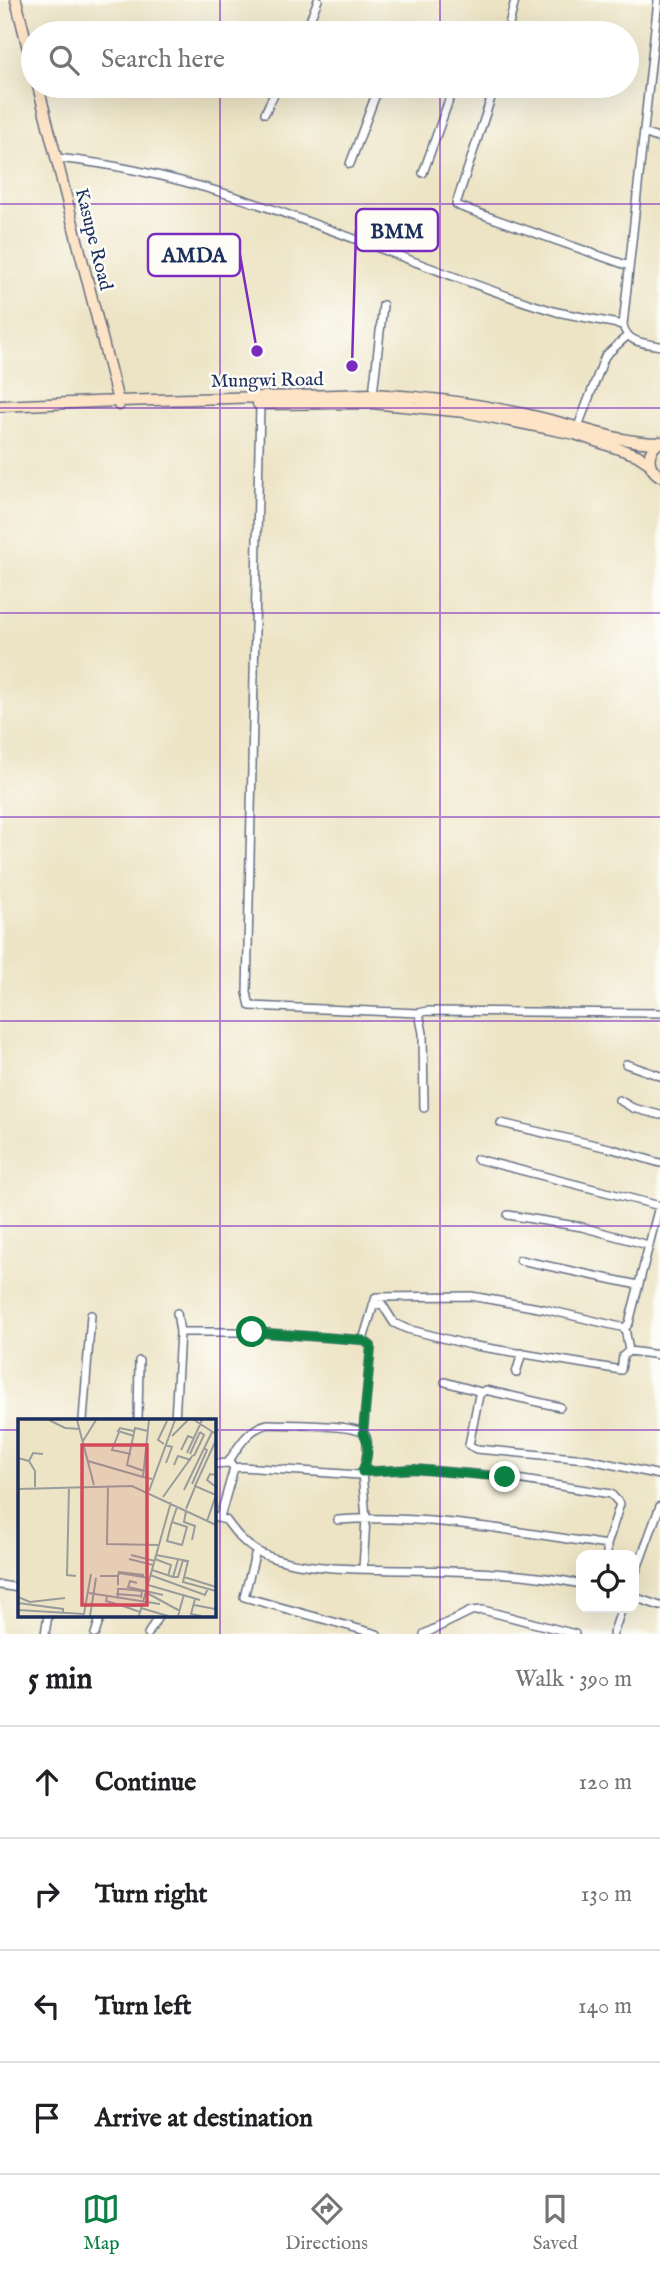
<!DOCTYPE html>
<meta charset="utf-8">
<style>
body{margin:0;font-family:"IM FELL English",serif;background:#f2f2f2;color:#202124}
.controls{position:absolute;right:21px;bottom:21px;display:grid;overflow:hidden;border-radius:14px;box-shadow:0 7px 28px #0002}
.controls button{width:63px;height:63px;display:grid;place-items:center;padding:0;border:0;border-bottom:2px solid #e0e0e0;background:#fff;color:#202124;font:35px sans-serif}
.stop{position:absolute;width:21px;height:21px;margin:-16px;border:5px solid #0b8043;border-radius:50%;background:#fff}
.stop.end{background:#0b8043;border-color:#fff;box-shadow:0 2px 7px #0008}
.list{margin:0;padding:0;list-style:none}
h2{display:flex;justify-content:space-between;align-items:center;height:91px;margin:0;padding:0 28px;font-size:30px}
h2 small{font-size:23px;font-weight:400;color:#757577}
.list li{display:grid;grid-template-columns:46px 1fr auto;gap:21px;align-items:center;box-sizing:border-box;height:112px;padding:0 28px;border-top:2px solid #e0e0e0}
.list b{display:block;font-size:26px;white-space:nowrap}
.list em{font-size:23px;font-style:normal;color:#757577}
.icon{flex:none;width:38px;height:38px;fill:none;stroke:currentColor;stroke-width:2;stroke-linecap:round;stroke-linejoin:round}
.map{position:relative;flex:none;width:660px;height:1634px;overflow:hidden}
.search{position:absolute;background:#fff;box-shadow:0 7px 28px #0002;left:21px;right:21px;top:21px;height:77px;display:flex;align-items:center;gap:18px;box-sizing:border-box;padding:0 24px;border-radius:38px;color:#757577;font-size:26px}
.sheet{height:539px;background:#fff}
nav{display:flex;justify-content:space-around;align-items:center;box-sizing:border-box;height:98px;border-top:2px solid #e0e0e0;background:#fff;font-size:19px;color:#757577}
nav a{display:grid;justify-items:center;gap:4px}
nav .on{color:#0b8043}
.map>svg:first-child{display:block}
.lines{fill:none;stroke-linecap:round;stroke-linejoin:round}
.street-casing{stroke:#646e82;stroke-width:10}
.secondary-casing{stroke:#646e82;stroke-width:13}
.street{stroke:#fff;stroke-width:7}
.secondary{stroke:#fee4c6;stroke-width:10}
.route{stroke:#0b8043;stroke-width:9}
.grid{fill:none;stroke:#7b2cbf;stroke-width:2;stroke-opacity:0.55}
.labels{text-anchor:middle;stroke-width:5;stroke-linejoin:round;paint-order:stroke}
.street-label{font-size:19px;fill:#1b2f5e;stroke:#fdfcf7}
.inset-road{fill:none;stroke:#999c9c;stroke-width:2}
.view{fill:#d1495b;fill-opacity:0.15;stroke:#d1495b;stroke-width:3.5}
.inset-edge{fill:none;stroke:#1b2f5e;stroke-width:3.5}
.leader{fill:none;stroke:#7b2cbf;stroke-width:2.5}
.callout-dot{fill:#7b2cbf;stroke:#fdfcf7;stroke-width:2.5}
.callout{fill:#fdfcf7;stroke:#7b2cbf;stroke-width:2.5}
.callout-label{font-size:21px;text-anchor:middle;font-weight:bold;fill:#1b2f5e}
</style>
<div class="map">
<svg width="660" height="1634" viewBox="0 0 660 1634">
<rect width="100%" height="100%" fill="#fdfcf7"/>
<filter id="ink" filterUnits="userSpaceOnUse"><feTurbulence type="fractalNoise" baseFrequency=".0143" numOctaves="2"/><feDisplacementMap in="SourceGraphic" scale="14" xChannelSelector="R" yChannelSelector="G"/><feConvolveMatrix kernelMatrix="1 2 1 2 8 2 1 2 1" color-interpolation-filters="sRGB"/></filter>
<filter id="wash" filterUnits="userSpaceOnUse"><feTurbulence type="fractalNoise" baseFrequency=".00686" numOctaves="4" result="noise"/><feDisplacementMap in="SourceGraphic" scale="28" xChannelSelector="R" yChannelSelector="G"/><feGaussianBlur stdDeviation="1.57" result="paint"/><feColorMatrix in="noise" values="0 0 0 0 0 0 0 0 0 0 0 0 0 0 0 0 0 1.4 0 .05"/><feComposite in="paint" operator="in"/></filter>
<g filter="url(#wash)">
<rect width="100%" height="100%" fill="#ede4c5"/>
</g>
<g filter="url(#ink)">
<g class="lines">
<defs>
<path id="street" d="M658,0l-35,325c4,18 21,18 37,21
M305,33l13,-33
M507,33l8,-33
M461,86l34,2
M495,86l-39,118 5,3 168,59
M265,113l13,-27
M644,133l16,6
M56,158c166,16 318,94 475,146l26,8 66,13
M350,164l29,-78
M423,173l31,-87
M373,394l10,-89
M260,404l-13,589 3,13 169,7 8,-2 233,2
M577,429l28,-73 22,-20
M419,1013l4,20 1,75
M626,1064l34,12
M619,1100l14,8 27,7
M501,1123l112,26 47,14
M477,1159l183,47
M508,1215l74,12 66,18
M520,1260l118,25
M373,1305l9,-1 12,19 13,6 63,16 151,25 2,-14 6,-5 31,4
M180,1332h72l111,8 8,6 -8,87
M363,1340l13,-43 95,-1 73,13 81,19
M629,1351l-4,-23 4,-5 30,-117
M516,1373l6,-20
M445,1382l36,10
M560,1407l-75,-17 -6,5 -10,50 7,4 111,10 73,16
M83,1420l8,-105
M138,1420l1,-59
M175,1420l5,-88 -3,-19
M214,1464l15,-1
M214,1517l12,3c9,12 16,22 29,30 35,21 109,19 149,20 60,1 119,2 177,14
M220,1517l14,-49 -5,-7c10,-16 20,-33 39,-37 17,1 84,0 95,9 6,4 4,15 4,21 -1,8 -2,15 -8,21l-118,-8 -7,1
M338,1520c91,-6 180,12 269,25
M256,1551l-12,46 133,37
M363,1569l3,-51 -4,-46 51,-3 85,7 113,18 9,10 -13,41v10
M634,1577l26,-71
M0,1585l19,3
M634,1597l26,9
M45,1634l3,-19
M95,1634l6,-19
M148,1634l11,-19
M424,1634l47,-23 12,-1 92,24
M613,1634l9,-26"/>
<path id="secondary" d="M16,0l17,69
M38,86l81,319
M258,404l113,-1 94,9 110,22 62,21 12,8
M0,406l118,-5 255,-7c57,3 114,11 169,24 39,9 75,24 115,25
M660,442c-14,9 -14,25 0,34"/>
</defs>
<!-- street casing -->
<use href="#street" class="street-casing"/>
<!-- secondary casing -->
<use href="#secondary" class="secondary-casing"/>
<!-- street -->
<use href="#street" class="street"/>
<!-- secondary -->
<use href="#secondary" class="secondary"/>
</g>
</g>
<g class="lines" filter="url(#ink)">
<!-- route -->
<path class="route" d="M252,1332l111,8 8,6 -8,87c8,11 4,28 -1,39l51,-3 92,8"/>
</g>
<!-- grid -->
<path class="grid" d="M220,0v33M440,0v33M220,86v1548M440,86v1548M0,204h660M0,408h660M0,613h660M0,817h660M0,1021h660M0,1226h660M0,1430h19M214,1430h446"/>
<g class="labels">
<!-- street labels -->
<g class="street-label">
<text transform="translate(95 239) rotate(76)" y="7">Kasupe Road</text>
<text transform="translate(267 379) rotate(-1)" y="7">Mungwi Road</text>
</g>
</g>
<!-- overview -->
<g transform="translate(18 1419)">
<rect width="198" height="198" fill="#ede4c5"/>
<path class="inset-road" d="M31,1l16,8 15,1M59,1l17,65M131,1l-6,57 9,2M176,1l22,14M101,13l-7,18 19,4M116,17l-16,-5 2,-3 14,3M154,17l16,-16M65,22l13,-21M146,25l-6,-4 9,-19M147,26l7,2 -6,16M163,31l7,-14 5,2M169,34l15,-33M172,35l10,-22M176,37l10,-21 -4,-3M0,39l11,3 4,-8 10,1M11,42l6,10v16M70,42l55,16M156,46l4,-9 13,4M126,52l-17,-6 8,-37 13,3M198,56l-6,-1 -3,6 9,7M174,65l15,-34 -3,-2M90,67l-1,58 51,1M51,68l-2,88 9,1M0,70l114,-3 84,39M166,71l28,-58M131,72l26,-71M145,78l30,-42M168,90l9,-22M168,92l-2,11 11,4 -3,14M189,102l9,-26 -21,-9 21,-46M154,103l15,5 -5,18 -15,-4 4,-16 6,-18M113,136l24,6M138,136l32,6 -5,21 33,9M111,140l24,6M137,140l16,6 -3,11M134,151l21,7 5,-17M101,154l30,5M132,156l55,20 3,-7M82,157h18v9M100,157l1,-4 25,3M155,158h5l5,-17M166,158l32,10M119,164l-7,-2 -2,6 35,8M130,166l52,15M71,174l71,11M129,174l33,18M98,175l26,2M0,178l12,5 35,-4M89,178l-1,4 17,5M100,180v-10h5l19,2 -1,7M177,180l-4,15 10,2M0,184l45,6v4M176,186l21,4M123,189l27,8M0,191l66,4 7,-40M122,193l-17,-6h19M72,197l6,-38M121,197l32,-114M160,197l6,-22"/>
<path class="view" d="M64,26h65v160h-65z"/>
<rect width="198" height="198" class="inset-edge"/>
</g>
<!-- callouts -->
<path class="leader" d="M352 366L356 230M257 351L240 255"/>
<g class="callout-dot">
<circle cx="352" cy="366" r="7"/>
<circle cx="257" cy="351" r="7"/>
</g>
<g class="callout">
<rect x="356" y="209" width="82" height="42" rx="7"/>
<rect x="148" y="234" width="92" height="42" rx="7"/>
</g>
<g class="callout-label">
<text x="397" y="238">BMM</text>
<text x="194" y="262">AMDA</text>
</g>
</svg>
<div class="controls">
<button><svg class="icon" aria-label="locate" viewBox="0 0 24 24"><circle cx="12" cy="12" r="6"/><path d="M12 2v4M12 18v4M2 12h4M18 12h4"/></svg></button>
</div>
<div class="stop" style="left:252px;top:1332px"></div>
<div class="stop end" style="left:505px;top:1477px"></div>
<div class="search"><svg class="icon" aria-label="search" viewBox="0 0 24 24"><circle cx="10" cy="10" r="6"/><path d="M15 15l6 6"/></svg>Search here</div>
</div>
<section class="sheet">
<h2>5 min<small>Walk · 390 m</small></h2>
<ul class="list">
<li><svg class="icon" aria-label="ahead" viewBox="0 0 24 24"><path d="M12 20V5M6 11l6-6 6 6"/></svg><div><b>Continue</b></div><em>120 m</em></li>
<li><svg class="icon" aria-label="right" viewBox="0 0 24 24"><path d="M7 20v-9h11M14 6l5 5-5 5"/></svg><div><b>Turn right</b></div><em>130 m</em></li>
<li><svg class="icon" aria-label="left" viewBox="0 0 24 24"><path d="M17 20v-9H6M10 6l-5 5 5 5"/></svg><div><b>Turn left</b></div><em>140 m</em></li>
<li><svg class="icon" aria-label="arrive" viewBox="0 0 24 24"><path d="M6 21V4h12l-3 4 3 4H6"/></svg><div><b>Arrive at destination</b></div></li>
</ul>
</section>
<nav>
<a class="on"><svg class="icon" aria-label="map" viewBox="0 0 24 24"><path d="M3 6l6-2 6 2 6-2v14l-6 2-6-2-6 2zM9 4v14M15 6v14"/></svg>Map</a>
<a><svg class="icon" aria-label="directions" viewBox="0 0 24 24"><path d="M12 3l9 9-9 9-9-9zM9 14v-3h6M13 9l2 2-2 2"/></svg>Directions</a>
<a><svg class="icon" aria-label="saved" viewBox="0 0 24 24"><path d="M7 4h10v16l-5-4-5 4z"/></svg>Saved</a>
</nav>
